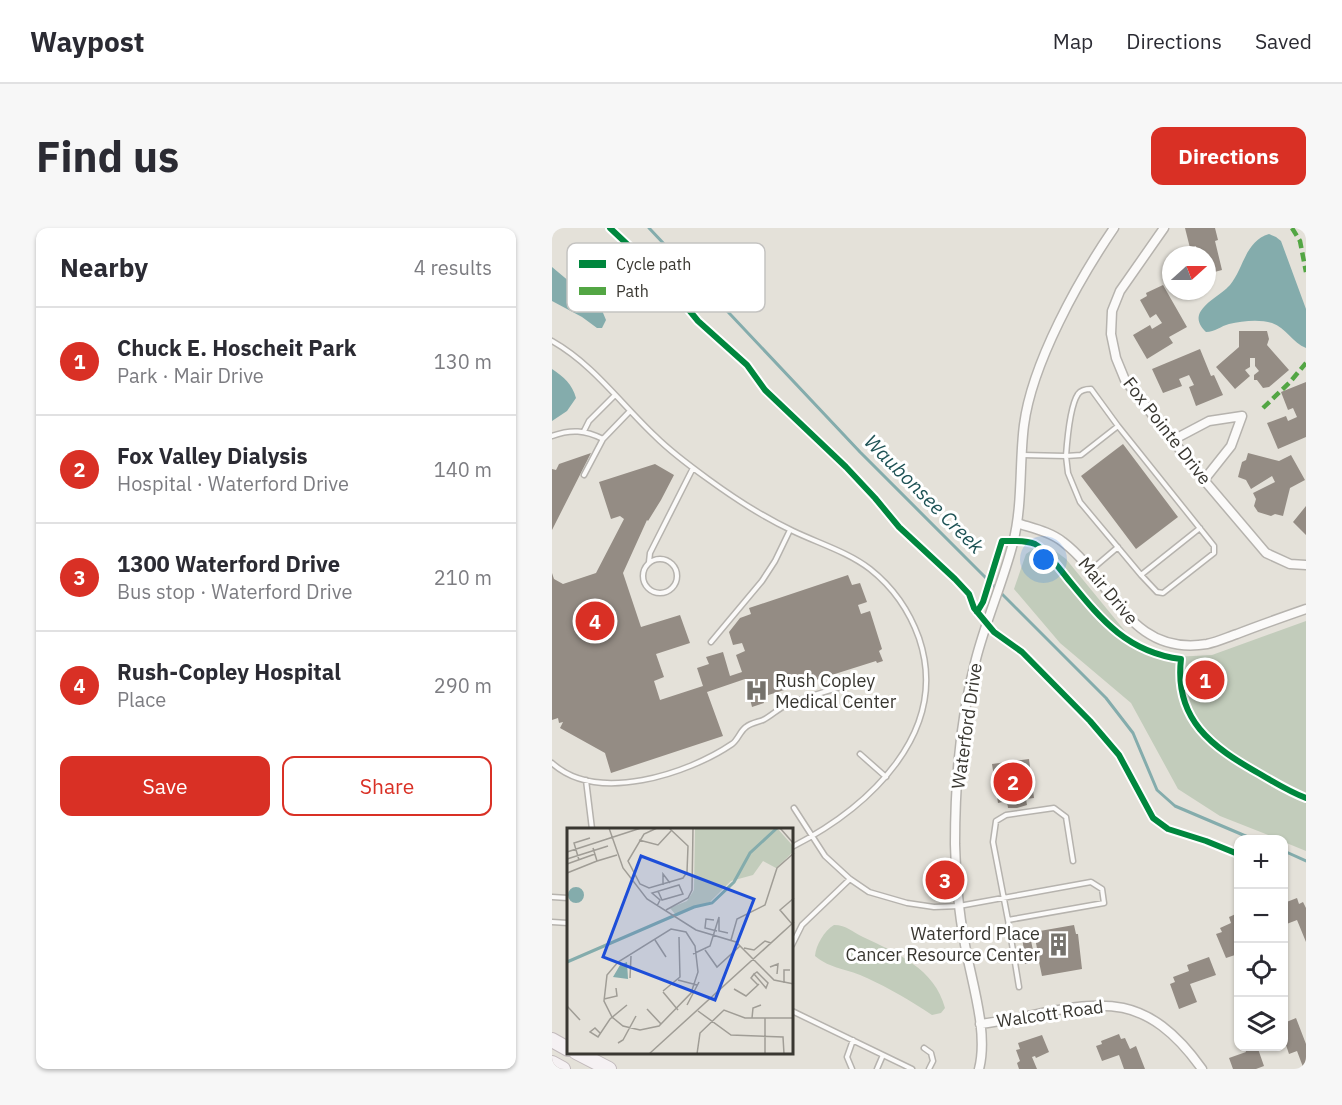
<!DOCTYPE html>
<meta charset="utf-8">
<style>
body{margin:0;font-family:"IBM Plex Sans",sans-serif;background:#f7f7f7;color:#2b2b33}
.controls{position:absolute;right:18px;bottom:18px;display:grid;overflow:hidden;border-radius:12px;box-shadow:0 2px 4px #0004}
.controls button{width:54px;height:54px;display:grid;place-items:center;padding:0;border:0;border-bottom:2px solid #e1e1e2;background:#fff;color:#2b2b33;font:30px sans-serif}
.compass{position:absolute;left:610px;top:18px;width:54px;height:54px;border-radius:50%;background:#fff;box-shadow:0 2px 4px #0004;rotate:69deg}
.you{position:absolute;left:492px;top:332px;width:21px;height:21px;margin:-15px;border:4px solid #fff;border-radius:50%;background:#1a73e8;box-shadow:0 0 0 9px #1a73e833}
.badge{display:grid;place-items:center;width:39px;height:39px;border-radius:50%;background:#d93025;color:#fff;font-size:20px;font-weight:700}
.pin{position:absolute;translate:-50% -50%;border:3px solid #fff;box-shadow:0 2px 6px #0006}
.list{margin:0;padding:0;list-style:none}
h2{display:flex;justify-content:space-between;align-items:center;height:78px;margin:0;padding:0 24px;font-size:26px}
h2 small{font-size:20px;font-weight:400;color:#7c7c81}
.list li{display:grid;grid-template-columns:39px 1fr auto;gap:18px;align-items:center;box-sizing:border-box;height:108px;padding:0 24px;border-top:2px solid #e1e1e2}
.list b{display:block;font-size:22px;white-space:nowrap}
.list p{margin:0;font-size:20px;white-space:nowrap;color:#7c7c81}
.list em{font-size:20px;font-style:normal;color:#7c7c81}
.actions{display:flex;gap:12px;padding:18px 24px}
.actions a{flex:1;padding:14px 0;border:2px solid #d93025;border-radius:12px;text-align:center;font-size:21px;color:#d93025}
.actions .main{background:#d93025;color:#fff}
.icon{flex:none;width:33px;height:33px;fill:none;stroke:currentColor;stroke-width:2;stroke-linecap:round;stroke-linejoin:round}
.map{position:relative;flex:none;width:754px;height:841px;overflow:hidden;border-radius:12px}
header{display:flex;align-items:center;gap:36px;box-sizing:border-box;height:84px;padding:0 30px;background:#fff;border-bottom:2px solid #e1e1e2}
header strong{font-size:28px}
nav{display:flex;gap:33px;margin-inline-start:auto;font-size:21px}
.intro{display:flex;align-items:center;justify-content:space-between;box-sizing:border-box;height:144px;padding:0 36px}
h1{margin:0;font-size:42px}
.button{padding:15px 27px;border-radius:12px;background:#d93025;color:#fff;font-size:21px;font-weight:700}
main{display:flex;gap:36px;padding:0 36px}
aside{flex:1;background:#fff;border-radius:12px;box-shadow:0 2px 4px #0004}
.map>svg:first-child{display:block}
.green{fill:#c2ccbb}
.water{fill:#84acac}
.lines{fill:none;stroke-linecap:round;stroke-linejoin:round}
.stream{stroke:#84acac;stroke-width:3}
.building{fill:#948c84}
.lane-casing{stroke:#b6b3ae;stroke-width:7}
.street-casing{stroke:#b6b3ae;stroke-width:11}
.primary-casing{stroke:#c2babc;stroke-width:16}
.lane{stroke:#fbfaf9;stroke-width:4}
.street{stroke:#fbfaf9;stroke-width:8}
.primary{stroke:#f5f1f3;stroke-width:14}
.quiet{stroke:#53a644;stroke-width:4.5;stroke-dasharray:9 4.5;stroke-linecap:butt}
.cycleway-casing{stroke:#fff;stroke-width:10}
.cycleway{stroke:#00873e;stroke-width:6}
.labels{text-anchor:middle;stroke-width:6;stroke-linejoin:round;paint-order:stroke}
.street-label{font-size:18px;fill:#393731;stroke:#fff}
.poi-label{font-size:18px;fill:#393731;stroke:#fff;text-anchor:start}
.water-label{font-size:20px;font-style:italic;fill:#1f5356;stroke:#fff}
.inset-river{fill:none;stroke:#84acac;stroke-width:3}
.inset-road{fill:none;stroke:#a09d96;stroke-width:1.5}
.view{fill:#1d4ed8;fill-opacity:0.15;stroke:#1d4ed8;stroke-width:3}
.inset-edge{fill:none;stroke:#393731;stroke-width:3}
.key{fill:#fff;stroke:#c4c3c1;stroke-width:1.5}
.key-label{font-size:16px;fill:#393731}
</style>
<header>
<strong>Waypost</strong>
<nav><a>Map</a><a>Directions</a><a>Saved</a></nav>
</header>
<div class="intro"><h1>Find us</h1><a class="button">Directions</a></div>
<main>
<aside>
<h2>Nearby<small>4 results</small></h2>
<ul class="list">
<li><span class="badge">1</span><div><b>Chuck E. Hoscheit Park</b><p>Park · Mair Drive</p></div><em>130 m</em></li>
<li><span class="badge">2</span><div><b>Fox Valley Dialysis</b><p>Hospital · Waterford Drive</p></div><em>140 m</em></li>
<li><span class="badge">3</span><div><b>1300 Waterford Drive</b><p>Bus stop · Waterford Drive</p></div><em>210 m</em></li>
<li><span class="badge">4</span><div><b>Rush-Copley Hospital</b><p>Place</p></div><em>290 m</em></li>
</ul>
<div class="actions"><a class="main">Save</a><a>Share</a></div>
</aside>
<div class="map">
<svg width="754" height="841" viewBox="0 0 754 841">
<rect width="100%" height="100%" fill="#e4e1d9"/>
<!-- green -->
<path class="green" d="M487,317l11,2 16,12 63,77 15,9 30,12 38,-2 94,-34v230l-22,-9v-2l-6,-1 -58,-23 -42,-27 -47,-86 -71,-60 -46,-54 12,-35z
M282,697c13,0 18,7 29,12 34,16 72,32 82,71l-4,5 -9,2c-21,-14 -43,-27 -65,-37 -18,-9 -37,-9 -52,-22 1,-11 9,-25 19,-31z"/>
<!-- water -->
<path class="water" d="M717,6l7,3 5,4 25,68v39c-13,-5 -20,-20 -34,-25 -13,-4 -30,-2 -43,1 -8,2 -14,8 -23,8 -4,-4 -9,-10 -7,-17 4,-12 22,-20 31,-30 14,-17 15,-44 39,-51z
M0,39l49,41 5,12 -4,8h-5l-15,-11 -30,-16z
M0,141c12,8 20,15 24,29l-9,13 -15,10z"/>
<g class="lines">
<!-- stream -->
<path class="stream" d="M97,0l211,224 246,246 27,35 24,57 18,16 80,34
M732,623l22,10"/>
</g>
<!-- building -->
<path class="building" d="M633,0h30l3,12 -3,1 7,29 -15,4v-19h-21l11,-4 -1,-5 -6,2z
M619,30v17h-1l-4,-16z
M611,57l24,42 -18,10 4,6 -26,16 -14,-24 17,-10 2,4 10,-6 -6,-9 -6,4 -10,-18 7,-4 -1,-3z
M687,103h28l2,8 -2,6 22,25 -20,17 -6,1 -6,-8h-3v-5l5,-4 -4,-5v-8h-5v9l-5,3 5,6 -15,13 -19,-22 23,-20z
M648,121l11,27 3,-1 9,20 -27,11 -7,-19 5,-2 -5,-10 -10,4 3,7 -19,7 -11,-24z
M754,154v55l-28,12 -11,-26 19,-7 2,5 9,-4 -4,-9 -5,2 -7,-18z
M571,216l55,73 -42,32 -55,-73z
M39,225l-39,77v-61l4,1 3,-6z
M696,225l31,8 12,-6 14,25 -15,8 -7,28 -8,-2 -4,2 -13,-4 -4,-6 2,-7 -3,-6 22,-11 -3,-6 -21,13 -5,-9 -8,-3 4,-15 4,-2z
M103,236l19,11 -13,25 -13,21 -1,-1 -24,53 18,54 39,-12 10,28 -34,11 8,23 -10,4 6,19 43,-14 -6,-18 12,-4 -3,-7 17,-5 7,24 12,-4 -6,-17 9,-4 -3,-8 -9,2 -4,-13 11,-14 11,-4 -2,-6 99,-33 4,10 8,-2 7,19 -9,3 3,9 9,-3 12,38 -3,2 4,10 -6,2 -1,-2 -114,36 2,6 -12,4 -7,-28 -38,13 16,44 -112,37 -6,-20 -45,-25 3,-6 -4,1 -1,-5 -6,2v-147l2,6 9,5 33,-11 28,-54 -4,-3 -9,3 -12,-37z
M754,278v29l-13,-13z
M477,531l5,39 -8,1 1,6 -10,3h-9l-1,-7 -9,2 -6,-39z
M745,670l2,6 4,-2 3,6v34l-9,-22 -13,5v-22z
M686,685v41l-12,4 -10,-24 6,-2 -2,-4 11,-5 -2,-6z
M522,697l2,9h2l4,35 -40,7 -3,-14 -14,2 -2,-7 2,-1 -4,-24 8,-1 5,24 4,-1 -4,-22z
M657,729l7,18 -26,9 7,18 -18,7 -9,-25 5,-2 -2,-5 16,-6 -2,-6z
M744,790l10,26v22l-3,1 -6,-16 -8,3 -5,-15v-16z
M567,806l2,5 4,-1 5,11 6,-3 9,23h-21l-5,-14 -17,6 -6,-15 6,-2 -1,-3z
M490,807l7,17 -13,6 -1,-2 -3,1 5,12h-18l-2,-6 3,-2 -4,-11 4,-1 -2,-6z
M692,818h13l7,20 -8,3h-23l-4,-11 17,-6z"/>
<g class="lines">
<defs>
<path id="lane" d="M0,113c41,23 69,63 103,95 16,16 35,30 53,43 26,19 55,38 85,52 25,12 55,21 77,38 24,19 39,41 49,69 32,95 -51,170 -127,209
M32,203l5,-10 26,-26
M0,208c19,-7 33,-6 51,3l27,-28
M470,227l44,1c1,-14 4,-50 12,-62 3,-4 8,-5 13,-5l27,37 96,120v7l-51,40 -6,-1 -16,-17 -61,-73 -12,-29 -2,-17 15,-1 37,-29
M32,247l19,-36
M91 348a17 17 0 1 1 34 0a17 17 0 1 1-34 0Z
M97,334l1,-9 43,-85
M539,342l27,-23
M589,347l59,-47
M159,414l51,-61 13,-20 15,-31
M308,526l26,23
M0,535c45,41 136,11 180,-19 6,-4 8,-13 14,-17 5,-4 12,-5 17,-7 8,-4 15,-11 23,-15 27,-11 56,-18 83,-26
M34,552l6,49
M242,580l31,48 25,23 19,13 38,11 27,4 25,-1 132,-24 11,7 2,14 -96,17 11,67
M0,669l16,1
M456,692l-15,-78 3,-21 10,-6 48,-7 12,9 7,44
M0,694l16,1
M240,717l10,-20 48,-46
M240,783l120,58
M372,820l7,5 2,8 -4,8
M300,841l-5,-12 6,-17
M325,841l6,-14"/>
<path id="street" d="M612,0l-44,63 -8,20 -1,23 5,24 9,22 79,100 62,73 24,11 16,1
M621,212l36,-19 33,-5 -11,30 -27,34
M465,295c15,5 34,9 46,19 50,38 65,115 144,102 10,-2 21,-7 30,-10 23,-9 46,-17 69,-25
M428,796c98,-12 153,-52 222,45
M427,841c10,-39 -9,-91 -15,-130 -6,-31 -8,-63 -9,-95 0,-61 5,-125 21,-185 10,-39 27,-77 37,-116 10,-39 6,-79 11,-118 8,-62 55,-146 90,-197"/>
<path id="primary" d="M0,812l16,9
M24,824l33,17
M0,835l11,6"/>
</defs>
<!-- lane casing -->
<use href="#lane" class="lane-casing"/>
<!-- street casing -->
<use href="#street" class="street-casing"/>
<!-- primary casing -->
<use href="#primary" class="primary-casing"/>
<!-- lane -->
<use href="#lane" class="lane"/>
<!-- street -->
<use href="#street" class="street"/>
<!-- primary -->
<use href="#primary" class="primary"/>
<!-- quiet -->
<path class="quiet" d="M740,0l8,13 6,31
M711,180l27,-26 16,-19"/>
<defs>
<path id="cycleway" d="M58,0l51,48 37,45 49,44 18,25 81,77 29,31 24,29 56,52 14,15 5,14 20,24 28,20 68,69 29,34 34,63 15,11 38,12 32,13
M425,384l6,-10 19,-61c10,0 24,-1 33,3 12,7 23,23 32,34 33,40 59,74 114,81 -7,61 31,88 79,115 15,9 30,18 46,24"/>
</defs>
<!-- cycleway casing -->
<use href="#cycleway" class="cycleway-casing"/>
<!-- cycleway -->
<use href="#cycleway" class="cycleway"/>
</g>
<!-- icons -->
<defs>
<symbol id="hospital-bare" viewBox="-9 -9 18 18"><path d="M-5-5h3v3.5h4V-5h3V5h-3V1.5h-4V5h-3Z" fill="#75726c" stroke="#fff" stroke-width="2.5" paint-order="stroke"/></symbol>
<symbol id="building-bare" viewBox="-9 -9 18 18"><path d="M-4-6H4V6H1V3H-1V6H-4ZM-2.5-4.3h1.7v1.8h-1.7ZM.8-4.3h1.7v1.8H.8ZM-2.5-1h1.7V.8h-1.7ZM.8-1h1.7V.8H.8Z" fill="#75726c" stroke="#fff" stroke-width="2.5" paint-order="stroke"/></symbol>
</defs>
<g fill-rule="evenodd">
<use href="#hospital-bare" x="188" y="446" width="33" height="33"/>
<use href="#building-bare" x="490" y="700" width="33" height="33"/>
</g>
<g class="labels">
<!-- street labels -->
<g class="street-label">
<text transform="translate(615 203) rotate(52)" y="6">Fox Pointe Drive</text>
<text transform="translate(556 363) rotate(50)" y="6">Mair Drive</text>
<text transform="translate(415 498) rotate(-82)" y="6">Waterford Drive</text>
<text transform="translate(498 786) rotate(-8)" y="6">Walcott Road</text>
</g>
<!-- poi labels -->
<g class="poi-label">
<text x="223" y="459">Rush Copley<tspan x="223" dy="21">Medical Center</tspan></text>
<text x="488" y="712" text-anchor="end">Waterford Place<tspan x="488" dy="21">Cancer Resource Center</tspan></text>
</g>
<!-- water labels -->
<g class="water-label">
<text transform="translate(372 266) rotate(45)" y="7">Waubonsee Creek</text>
</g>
</g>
<!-- overview -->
<g transform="translate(15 600)">
<rect width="226" height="226" fill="#e4e1d9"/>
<path d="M128,0h82l16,18v6l-17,16 -13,-7 -10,14 -22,6 -21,21 -35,12 -5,-6 17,-7 7,-11z" fill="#c2ccbb"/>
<path d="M1 67a8 8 0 1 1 16 0a8 8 0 1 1-16 0ZM60,134l1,17 -15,-2 7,-12z" fill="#84acac"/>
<path class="inset-river" d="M0,134l127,-55 18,-4 22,-21 16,-29 27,-25"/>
<path class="inset-road" d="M42,0l14,40 24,31 49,31 40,12 38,38 20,4M90,0l-13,6 -16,27 12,23 9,4 34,-10 4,-6 1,-26 -19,-18M213,0l14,16M72,12l19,5 13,-14M26,20l4,13 20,-6M0,24l74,-24M0,31l41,-13M12,32l-5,-17 16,-5M0,36l28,-10M0,45l30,-12M96,57v-11l7,9M90,78l3,-6 -8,-7 27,-8 4,9 -21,6 -4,-9M99,82l22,-12 4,-8 1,-62M147,92l-8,-1 -1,9 12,3M225,96l-12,-14 14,-12M104,101l15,3 9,14 3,26 -7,21 -32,33 -19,4 -17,-4 -11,-9 -8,-16 3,-26 11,-13zM88,112l11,17M164,112l6,-21 28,-14 12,-37 17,-15M177,120l10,2 11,-9 6,2M138,122l12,17 23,-21M126,126l17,-8 9,-29v14l9,2M203,139l8,-3 -1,10M187,146l3,-2 11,11 -2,5 -12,-14 -3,4 7,7M63,150l1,-22M111,152l19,5M217,155v-13h6M167,161l12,7 13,-12M96,163l17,-14 -1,-40M96,164l15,18M37,171l13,-3 -1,-8M120,177l12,-23M0,178l13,14M80,181l14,15M131,183l33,24 52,2 1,17M185,190l1,-10 8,-3M198,190v36M33,205l-5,-5 -5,4 8,5 12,-18 17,-14M51,215l5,-3 13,-24M82,226l145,-132M130,226l3,-21 24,-23 21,8h49"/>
<path class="view" d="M74,28l113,43 -39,101 -112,-43z"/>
<rect width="226" height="226" class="inset-edge"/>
</g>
<!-- legend -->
<rect x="15" y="15" width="198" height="69" rx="9" class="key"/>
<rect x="27" y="32" width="27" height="8" fill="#00873e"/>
<rect x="27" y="59" width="27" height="8" fill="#53a644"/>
<g class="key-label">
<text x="64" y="42">Cycle path</text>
<text x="64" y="69">Path</text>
</g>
</svg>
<div class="controls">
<button>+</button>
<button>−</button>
<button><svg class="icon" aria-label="locate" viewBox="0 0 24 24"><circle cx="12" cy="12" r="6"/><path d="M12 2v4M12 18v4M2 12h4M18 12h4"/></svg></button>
<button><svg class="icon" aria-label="layers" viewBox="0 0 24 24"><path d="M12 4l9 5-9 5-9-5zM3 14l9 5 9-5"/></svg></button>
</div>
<svg class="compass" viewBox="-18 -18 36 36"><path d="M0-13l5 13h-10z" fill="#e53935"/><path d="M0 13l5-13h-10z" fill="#7c7c81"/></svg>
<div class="you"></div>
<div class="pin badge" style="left:653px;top:452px">1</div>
<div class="pin badge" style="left:461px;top:554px">2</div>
<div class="pin badge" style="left:393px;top:652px">3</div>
<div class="pin badge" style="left:43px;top:393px">4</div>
</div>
</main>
